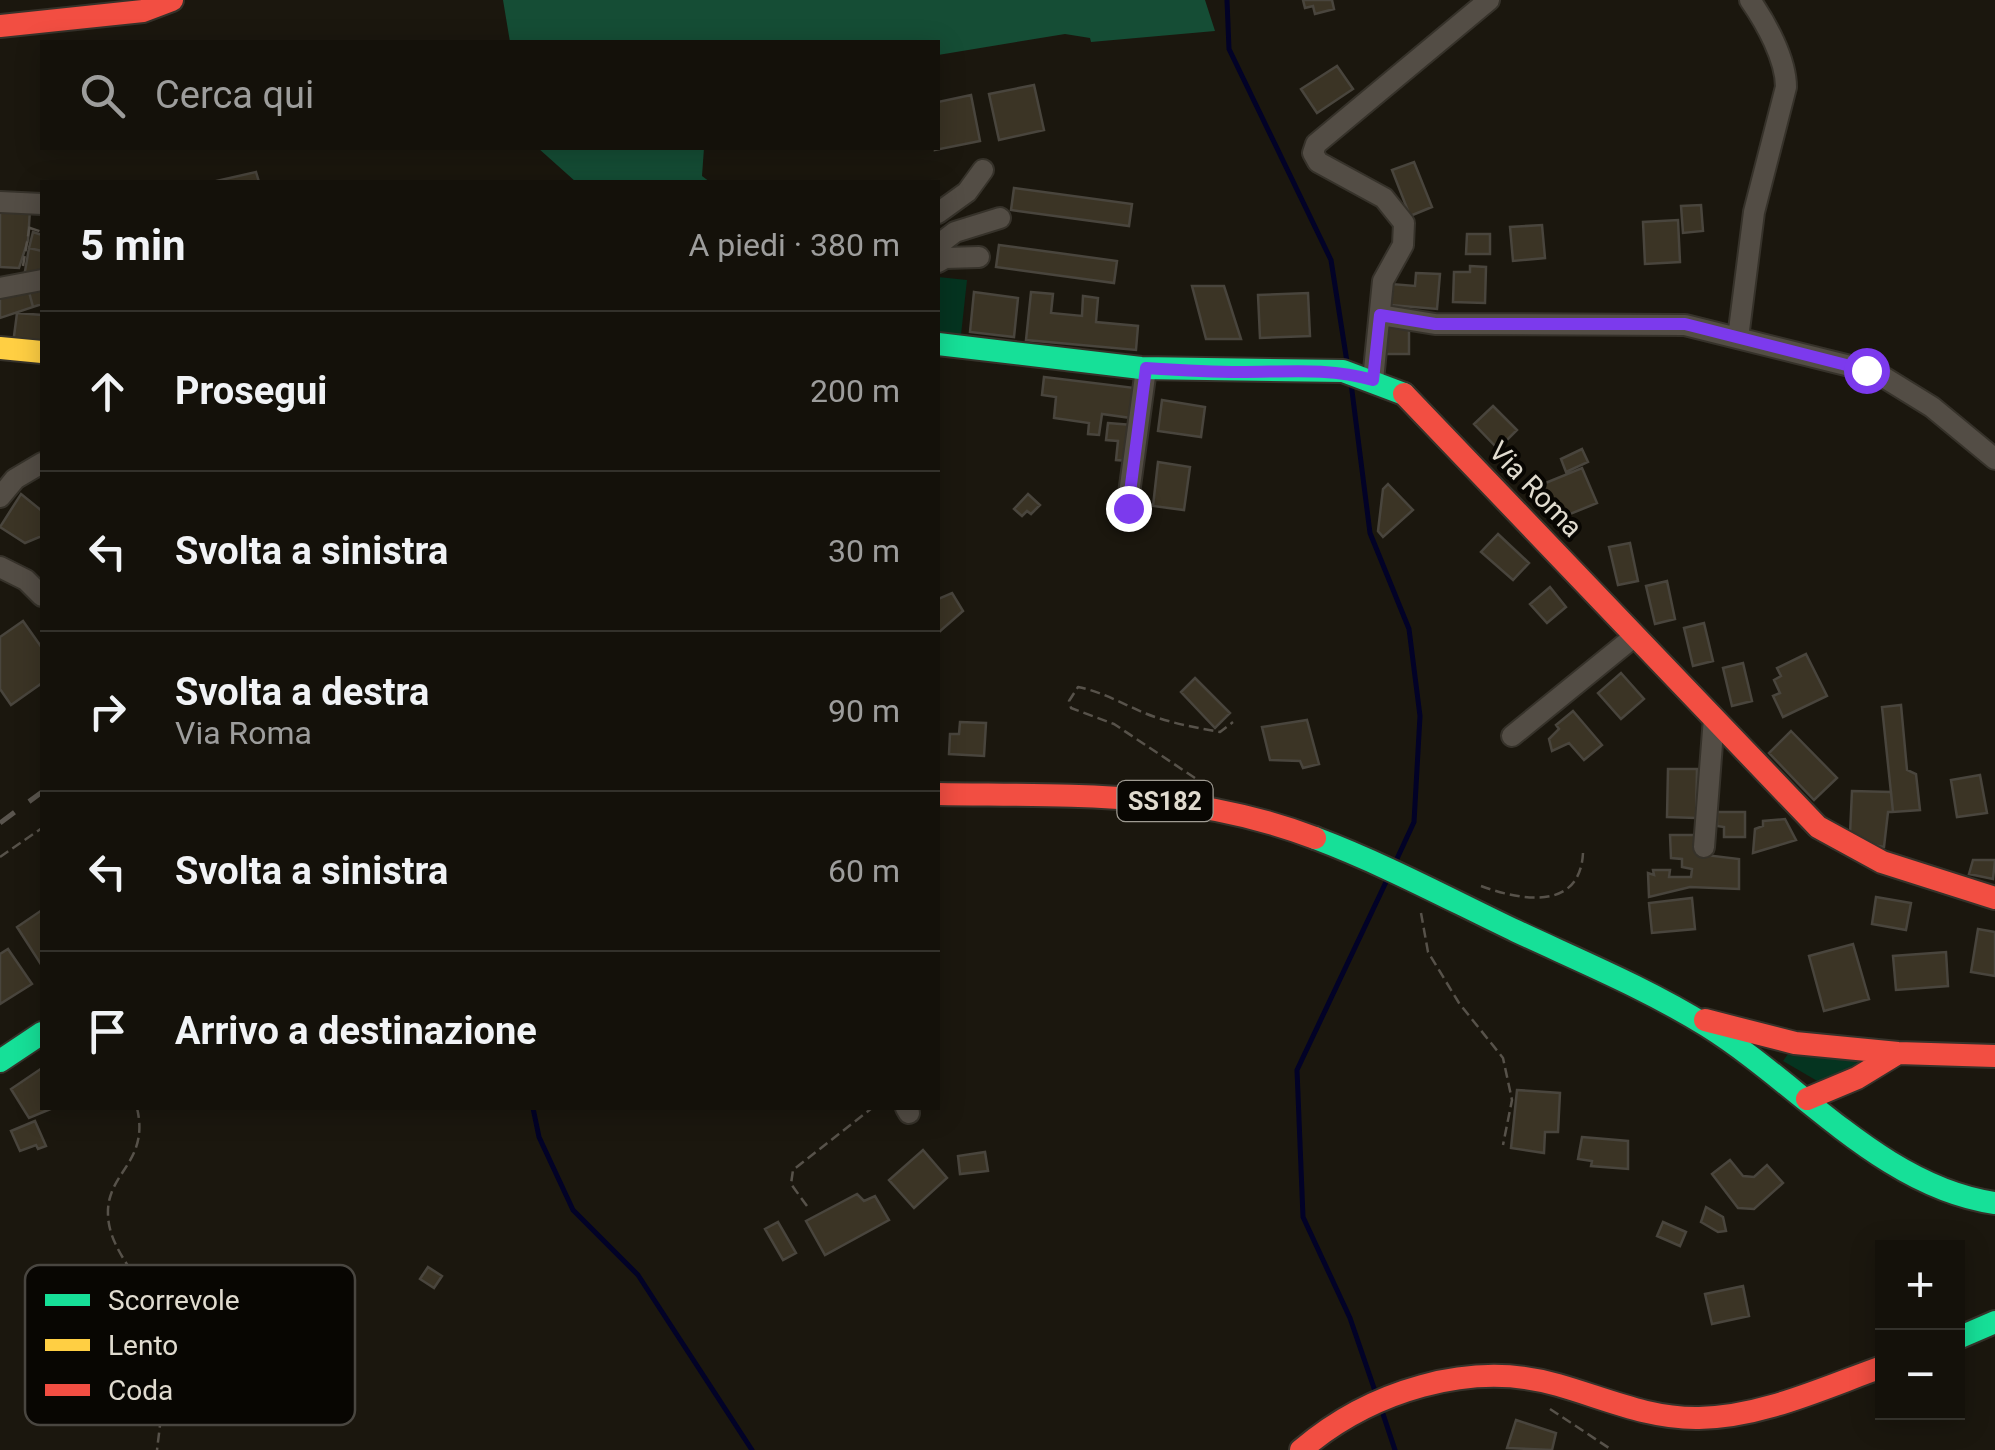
<!DOCTYPE html>
<html lang="it">
<meta charset="utf-8">
<style>
body{margin:0;font-family:Roboto,sans-serif;background:#1d1a13;color:#f1f3f6}
.controls{position:absolute;right:30px;bottom:30px;display:grid;overflow:hidden;border-radius:0px;box-shadow:0 5px 25px #0003}
.controls button{width:90px;height:90px;display:grid;place-items:center;padding:0;border:0;border-bottom:2px solid #33312b;background:#14110a;color:#f1f3f6;font:50px sans-serif}
.stop{position:absolute;width:30px;height:30px;margin:-22px;border:8px solid #7c3aed;border-radius:50%;background:#fff}
.stop.end{background:#7c3aed;border-color:#fff;box-shadow:0 2px 10px #0008}
.list{margin:0;padding:0;list-style:none}
h2{display:flex;justify-content:space-between;align-items:center;height:130px;margin:0;padding:0 40px;font-size:42px}
h2 small{font-size:32px;font-weight:400;color:#9d9d9c}
.list li{display:grid;grid-template-columns:65px 1fr auto;gap:30px;align-items:center;box-sizing:border-box;height:160px;padding:0 40px;border-top:2px solid #33312b}
.list b{display:block;font-size:38px;white-space:nowrap}
.list p{margin:0;font-size:32px;white-space:nowrap;color:#9d9d9c}
.list em{font-size:32px;font-style:normal;color:#9d9d9c}
.icon{flex:none;width:55px;height:55px;fill:none;stroke:currentColor;stroke-width:2;stroke-linecap:round;stroke-linejoin:round}
.map{position:relative;flex:none;width:1995px;height:1450px;overflow:hidden}
.search{position:absolute;background:#14110a;box-shadow:0 5px 25px #0003;left:40px;top:40px;width:900px;height:110px;display:flex;align-items:center;gap:25px;box-sizing:border-box;padding:0 35px;border-radius:0px;color:#9d9d9c;font-size:38px}
.panel{position:absolute;background:#14110a;box-shadow:0 5px 25px #0003;left:40px;top:180px;width:900px;height:930px;border-radius:0px}
.map>svg:first-child{display:block}
.green{fill:#053420}
.forest{fill:#154d35}
.lines{fill:none;stroke-linecap:round;stroke-linejoin:round}
.stream{stroke:#020227;stroke-width:5}
.building{fill:#3b3425;stroke:#49453d;stroke-width:2.5}
.street-casing{stroke:#36322a;stroke-width:24}
.fast-casing{stroke:#36322a;stroke-width:26}
.slow-casing{stroke:#36322a;stroke-width:26}
.jam-casing{stroke:#36322a;stroke-width:26}
.path{stroke:#57524a;stroke-width:2.5;stroke-dasharray:10 5;stroke-linecap:butt}
.street{stroke:#534d45;stroke-width:20}
.fast{stroke:#16e098;stroke-width:22}
.slow{stroke:#ffcf43;stroke-width:22}
.jam{stroke:#f24e42;stroke-width:22}
.rail{stroke:#5a554e;stroke-width:5;stroke-dasharray:18 18;stroke-linecap:butt}
.route{stroke:#7c3aed;stroke-width:12}
.labels{text-anchor:middle;stroke-width:8;stroke-linejoin:round;paint-order:stroke}
.shield{fill:#080602;stroke:#9f9b92;stroke-width:2.5}
.shield-label{font-size:25px;font-weight:bold;fill:#e0dbcf}
.street-label{font-size:28px;fill:#e0dbcf;stroke:#080602}
.key{fill:#080602;stroke:#494640;stroke-width:2.5}
.key-label{font-size:28px;fill:#e0dbcf}
</style>
<div class="map">
<svg width="1995" height="1450" viewBox="0 0 1995 1450">
<rect width="100%" height="100%" fill="#1b170e"/>
<!-- green -->
<path class="green" d="M938,277l29,3 -6,55 -23,-4z
M1788,1054l85,3 -54,25 -36,-21z"/>
<!-- forest -->
<path class="forest" d="M503,0h702l10,31 -124,11 -1,-4 -25,-4 -127,21v-13h-428z
M538,148h166l-2,28 8,6h-134z"/>
<g class="lines">
<!-- stream -->
<path class="stream" d="M1227,0l2,49 102,211 16,102
M1351,383l19,150 39,96 11,87 -6,106 -19,41
M533,1108l6,29 34,73 65,65 114,175
M1375,1391l-25,-73 -47,-101 -6,-147 89,-188
M1382,1411l13,39"/>
</g>
<!-- building -->
<path class="building" d="M1303,0h29l2,9 -19,5 -2,-8 -8,2z
M1337,66l16,23 -36,24 -16,-24z
M1034,85l10,45 -45,10 -10,-46z
M971,95l9,46 -45,9 3,-48z
M1414,162l18,45 -22,9 -18,-46z
M256,172l3,10h-47z
M1014,188l118,16 -3,22 -118,-16z
M1701,205l2,26 -20,2 -2,-27z
M0,208l30,2 -2,30 -9,28 -19,-1z
M1678,220l2,42 -35,2 -2,-42z
M1542,225l3,33 -32,3 -3,-34z
M33,232l9,3v16l-13,-3z
M1467,234h23v20h-24z
M999,245l118,16 -3,22 -118,-16z
M29,248l13,3v26h-18z
M1470,266l16,1 -1,36 -32,-1 1,-30h16z
M1416,273l24,1 -3,35 -47,-4 2,-21 23,2z
M42,283v21l-9,3 -5,-19z
M1192,286h32l17,53h-35z
M28,288l5,19 -33,11v-25z
M974,292l44,6 -4,39 -44,-5z
M1031,292l22,2 -2,19 31,3 1,-20 15,2 -2,24 42,4 -2,24 -110,-10z
M1308,293l2,43 -50,2 -2,-43z
M17,313l25,2v32l-29,-3z
M1409,321v33h-26v-32z
M1044,377l91,11 -4,30 -29,-4 -3,21 -11,-1 1,-11 -35,-5 2,-21 -14,-2z
M1162,400l43,7 -4,30 -43,-6z
M1493,406l24,24 -19,19 -24,-25z
M1108,423l24,2 -4,36 -12,-1 2,-19 -12,-1z
M1582,449l6,13 -22,10 -5,-13z
M1158,462l32,5 -6,43 -31,-4z
M1582,468l15,35 -39,16 -15,-35z
M1388,484l25,26 -30,27 -5,-6 5,-42z
M21,494l21,17v25l-17,7 -25,-16z
M1028,494l12,11 -9,9 -4,-3 -5,5 -8,-7z
M1498,534l31,29 -16,17 -32,-28z
M1630,543l8,38 -20,4 -9,-38z
M1667,581l8,38 -20,5 -9,-38z
M1550,587l16,20 -19,16 -17,-19z
M952,593l11,18 -25,22v-34z
M23,621l19,27v35l-31,22 -11,-16v-52z
M1704,623l9,38 -20,5 -9,-38z
M1806,654l21,42 -44,21 -10,-21 7,-3 -6,-13 7,-4 -4,-8z
M1743,663l9,38 -20,5 -9,-38z
M1621,673l23,26 -23,20 -23,-26z
M1195,678l35,35 -15,15 -34,-36z
M1901,705l6,65 9,4 4,36 -27,2 -11,-105z
M1573,711l29,34 -18,15 -15,-17 -17,8 -3,-12 10,-10 -3,-4z
M1307,720l12,44 -16,4 -3,-7 -30,-1 -8,-33z
M960,722l26,1 -2,33 -35,-2 1,-20h9z
M1791,731l46,47 -23,22 -45,-47z
M1668,769h29l-1,49 -29,-1z
M1980,775l7,38 -30,4 -6,-37z
M1852,791l39,1 2,20h-5l-4,35 -23,-4 -11,-9z
M1717,812h28v25h-21v-10l-7,-1z
M1785,819l11,21 -43,13 2,-24 8,-3v-5z
M1670,835h25l2,19 42,5v30l-49,-2 -41,10 -1,-24 6,2 -1,-5h17l-1,7h22l1,-8 -10,-2v-8l-11,-1z
M1973,860h22l-2,19 -24,-5z
M1876,897l35,6 -5,27 -34,-6z
M1692,898l3,31 -43,4 -3,-30z
M42,910v56l-25,-39z
M1978,929l17,3v44l-24,-4z
M1853,944l16,55 -45,12 -15,-55z
M8,949l24,35 -32,20v-50z
M1946,952l2,34 -52,4 -3,-34z
M42,1068v40h11l-24,10 -18,-29z
M1517,1090l43,3 -2,39h-13l-1,21 -33,-5z
M35,1121l11,25 -8,3 -2,-4 -16,6 -9,-20z
M1582,1137l46,4v28l-37,-3 1,-5 -14,-2z
M923,1150l24,28 -33,30 -25,-28z
M985,1152l3,19 -28,3 -2,-18z
M1730,1160l13,16 11,1 13,-12 16,18 -29,26 -16,-1 -26,-34z
M857,1194l7,7 11,-5 14,24 -64,35 -19,-34z
M1706,1207l17,10 3,14 -8,1 -17,-10z
M778,1222l18,31 -13,7 -18,-31z
M1663,1222l23,10 -6,14 -23,-10z
M428,1267l14,9 -8,12 -14,-9z
M1743,1286l6,30 -37,8 -7,-30z
M1516,1420l40,13 -4,17 -45,-2z"/>
<g class="lines">
<defs>
<path id="street" d="M0,202l42,2
M938,213l29,-21 16,-22
M938,245l17,-13 45,-14
M938,262l7,-4 34,-1
M0,288l42,-8
M1380,315l55,9 250,1 165,41 35,12 47,29 63,52
M1738,338l16,-126 32,-125c0,-28 -20,-64 -36,-87
M1373,380l10,-99 20,-36 1,-22 -20,-25 -66,-36 -5,-9 3,-9 173,-144
M0,497l15,-18 27,-16
M1127,508l19,-139
M0,567l26,13 16,16
M1512,736l123,-100
M1704,847l10,-129
M906,1108l3,5"/>
<path id="fast" d="M938,344l203,24 202,3 61,23
M1315,838c69,26 134,61 201,93 64,30 130,57 191,95 93,58 176,161 288,177
M0,1061l42,-28
M1958,1338l37,-16"/>
<path id="slow" d="M0,348l42,4"/>
<path id="jam" d="M0,26l143,-15 29,-11
M1404,394l414,433 64,35 113,36
M938,794c132,2 252,-4 377,44
M1705,1020l90,23 103,10 97,3
M1807,1099l50,-21 41,-25
M1301,1450c68,-58 169,-91 257,-65 46,13 91,34 141,33 63,-1 124,-30 183,-51"/>
</defs>
<!-- street casing -->
<use href="#street" class="street-casing"/>
<!-- fast casing -->
<use href="#fast" class="fast-casing"/>
<!-- slow casing -->
<use href="#slow" class="slow-casing"/>
<!-- jam casing -->
<use href="#jam" class="jam-casing"/>
<!-- path -->
<path class="path" d="M30,228l12,4
M23,266l7,-42
M1195,778l-81,-54 -43,-16 -2,-7 9,-14c27,5 51,21 77,30 21,7 43,11 65,15l13,-10
M0,857l42,-29
M1481,886c41,15 99,25 102,-33
M1421,913l7,39 31,51 44,55 9,42 -9,45
M137,1108c13,55 -31,64 -29,107 1,36 35,65 47,97 16,42 7,95 2,138
M807,1206l-16,-22 2,-14 79,-62
M1550,1409l62,41"/>
<!-- street -->
<use href="#street" class="street"/>
<!-- fast -->
<use href="#fast" class="fast"/>
<!-- slow -->
<use href="#slow" class="slow"/>
<!-- jam -->
<use href="#jam" class="jam"/>
<!-- rail -->
<path class="rail" d="M0,823l42,-31"/>
</g>
<g class="lines">
<!-- route -->
<path class="route" d="M1128,508l18,-140c31,2 63,4 94,4 46,0 88,-5 133,8l7,-65 55,9h250l181,46"/>
</g>
<g class="labels">
<!-- shield labels -->
<rect class="shield" x="1117.5" y="781" width="95" height="40" rx="8"/>
<g class="shield-label">
<text x="1165" y="810">SS182</text>
</g>
<!-- street labels -->
<g class="street-label">
<text transform="translate(1536 489) rotate(46)" y="10">Via Roma</text>
</g>
</g>
<!-- legend -->
<rect x="25" y="1265" width="330" height="160" rx="15" class="key"/>
<rect x="45" y="1294" width="45" height="12" fill="#16e098"/>
<rect x="45" y="1339" width="45" height="12" fill="#ffcf43"/>
<rect x="45" y="1384" width="45" height="12" fill="#f24e42"/>
<g class="key-label">
<text x="108" y="1310">Scorrevole</text>
<text x="108" y="1355">Lento</text>
<text x="108" y="1400">Coda</text>
</g>
</svg>
<div class="controls">
<button>+</button>
<button>−</button>
</div>
<div class="stop" style="left:1866px;top:370px"></div>
<div class="stop end" style="left:1128px;top:508px"></div>
<div class="search"><svg class="icon" aria-label="search" viewBox="0 0 24 24"><circle cx="10" cy="10" r="6"/><path d="M15 15l6 6"/></svg>Cerca qui</div>
<section class="panel">
<h2>5 min<small>A piedi · 380 m</small></h2>
<ul class="list">
<li><svg class="icon" aria-label="ahead" viewBox="0 0 24 24"><path d="M12 20V5M6 11l6-6 6 6"/></svg><div><b>Prosegui</b></div><em>200 m</em></li>
<li><svg class="icon" aria-label="left" viewBox="0 0 24 24"><path d="M17 20v-9H6M10 6l-5 5 5 5"/></svg><div><b>Svolta a sinistra</b></div><em>30 m</em></li>
<li><svg class="icon" aria-label="right" viewBox="0 0 24 24"><path d="M7 20v-9h11M14 6l5 5-5 5"/></svg><div><b>Svolta a destra</b><p>Via Roma</p></div><em>90 m</em></li>
<li><svg class="icon" aria-label="left" viewBox="0 0 24 24"><path d="M17 20v-9H6M10 6l-5 5 5 5"/></svg><div><b>Svolta a sinistra</b></div><em>60 m</em></li>
<li><svg class="icon" aria-label="arrive" viewBox="0 0 24 24"><path d="M6 21V4h12l-3 4 3 4H6"/></svg><div><b>Arrivo a destinazione</b></div></li>
</ul>
</section>
</div>
